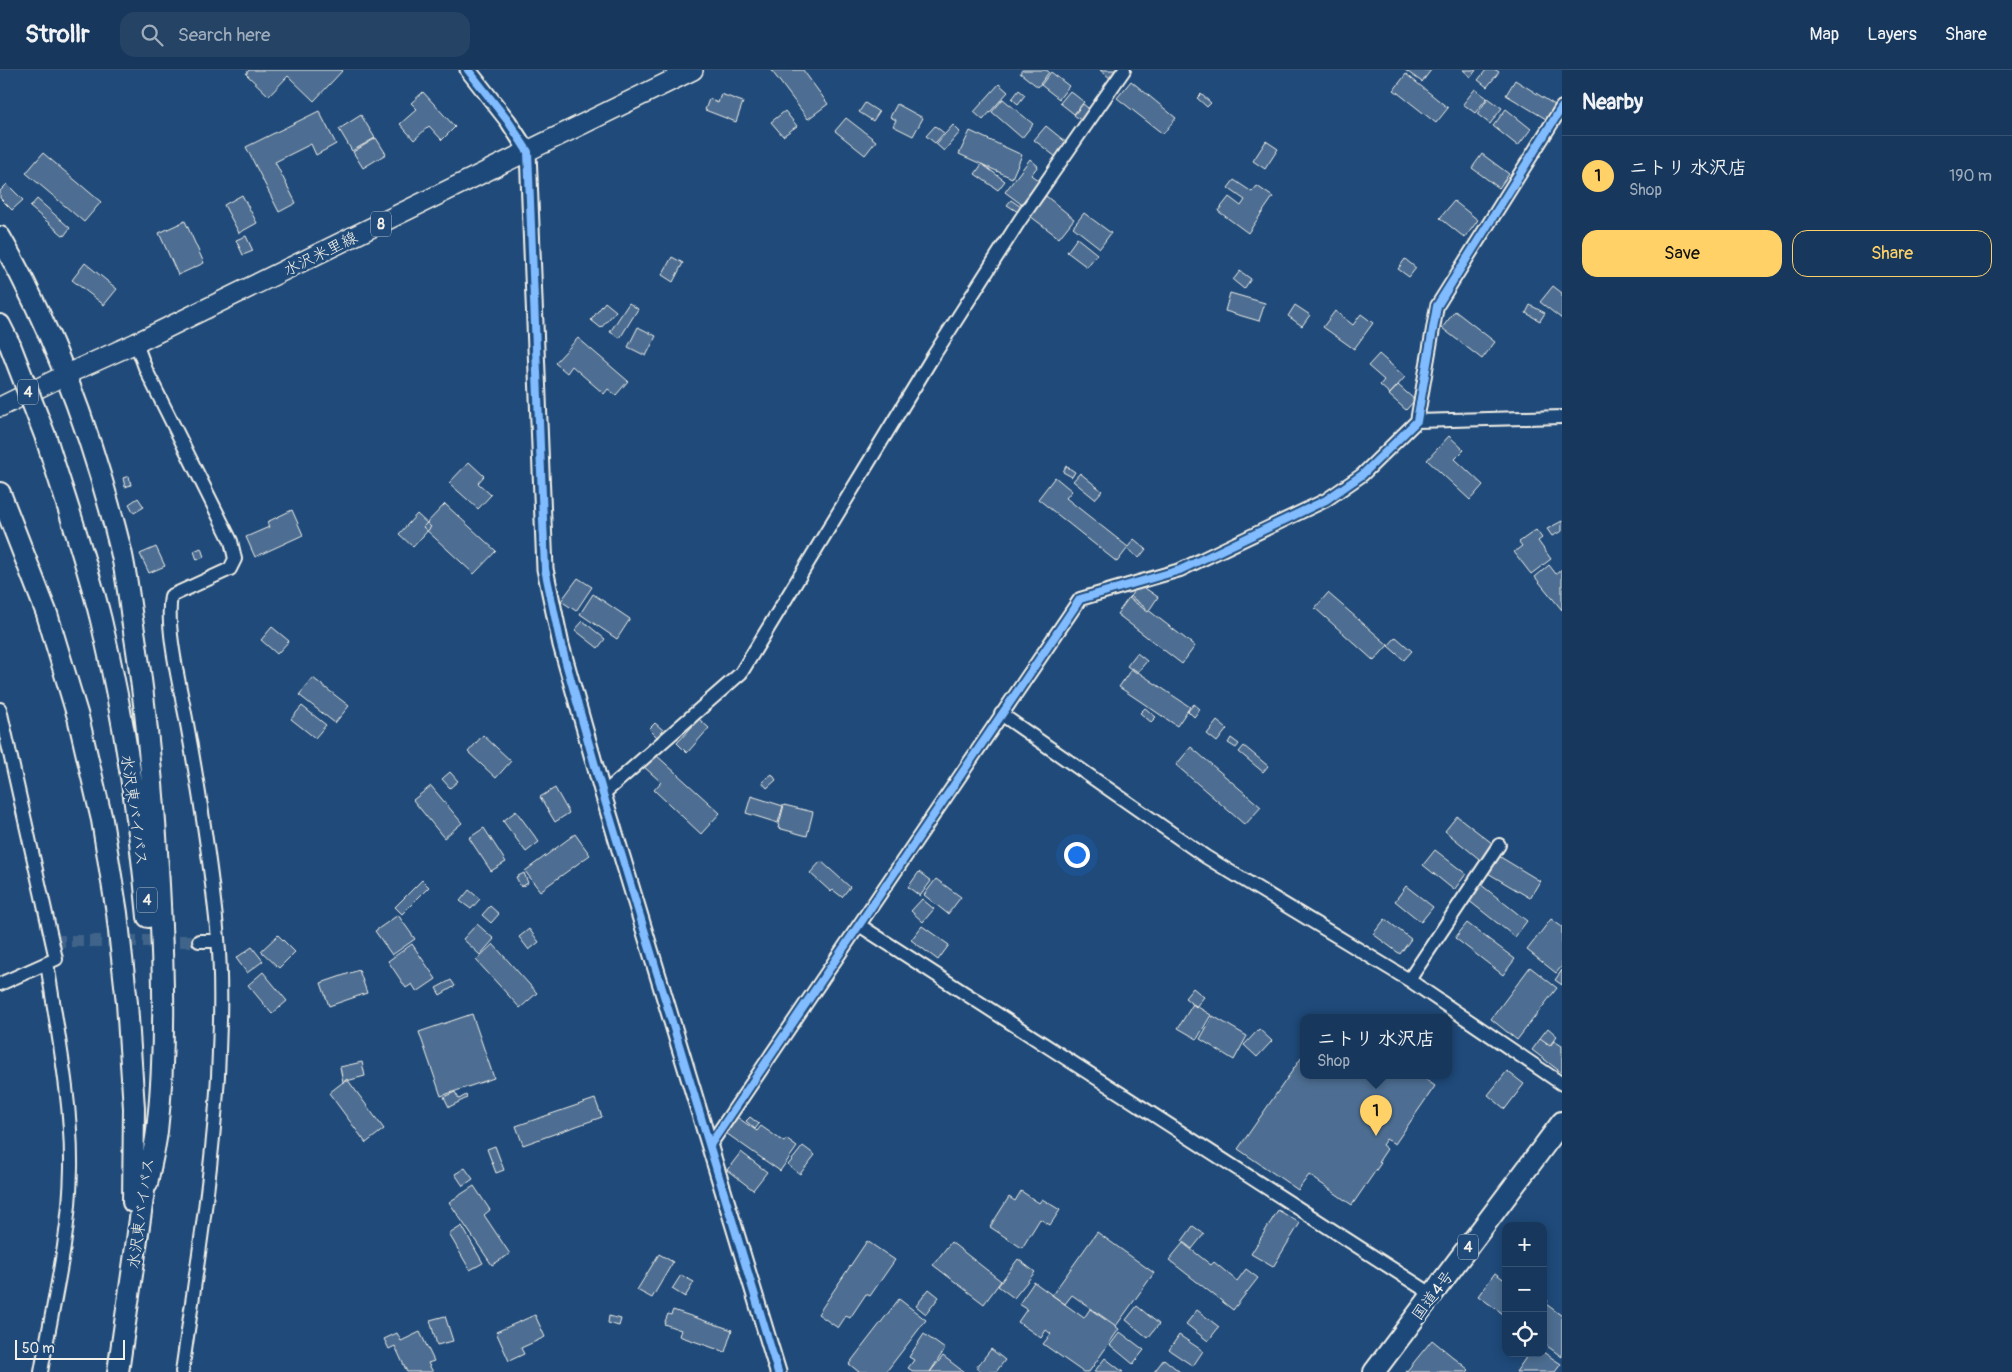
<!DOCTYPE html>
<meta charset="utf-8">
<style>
body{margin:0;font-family:Pangolin,"Klee One",sans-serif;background:#244365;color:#f1f3f6}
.controls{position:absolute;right:15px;bottom:15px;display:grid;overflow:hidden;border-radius:10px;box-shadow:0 2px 12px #0003}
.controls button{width:45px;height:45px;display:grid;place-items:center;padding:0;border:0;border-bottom:1px solid #365272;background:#17385c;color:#f1f3f6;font:25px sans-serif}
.scale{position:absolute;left:15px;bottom:12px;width:110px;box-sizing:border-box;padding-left:5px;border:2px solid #f4f1e8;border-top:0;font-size:14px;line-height:18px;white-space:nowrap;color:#f4f1e8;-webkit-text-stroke:4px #1f4a7a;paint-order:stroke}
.you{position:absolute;left:1076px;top:784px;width:18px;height:18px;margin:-12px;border:4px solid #fff;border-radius:50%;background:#1a73e8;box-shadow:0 0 0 8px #1a73e833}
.badge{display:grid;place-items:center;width:32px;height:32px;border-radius:50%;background:#ffd166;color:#111;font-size:16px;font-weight:700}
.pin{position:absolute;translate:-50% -41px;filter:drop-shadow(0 1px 2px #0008)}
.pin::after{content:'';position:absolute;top:26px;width:18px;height:15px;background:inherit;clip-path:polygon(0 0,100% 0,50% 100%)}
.popup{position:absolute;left:1300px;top:944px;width:152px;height:65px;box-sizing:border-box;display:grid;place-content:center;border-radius:10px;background:#17385c;filter:drop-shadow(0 1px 4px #0005);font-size:16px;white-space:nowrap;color:#9eacbb}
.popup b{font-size:19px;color:#f1f3f6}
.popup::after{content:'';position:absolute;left:50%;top:100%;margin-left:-10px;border:10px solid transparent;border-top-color:#17385c}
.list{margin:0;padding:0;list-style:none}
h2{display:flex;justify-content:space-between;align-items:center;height:65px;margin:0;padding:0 20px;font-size:21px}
h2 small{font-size:16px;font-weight:400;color:#9eacbb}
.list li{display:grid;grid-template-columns:32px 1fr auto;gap:15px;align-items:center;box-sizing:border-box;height:80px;padding:0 20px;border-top:1px solid #365272}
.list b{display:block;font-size:19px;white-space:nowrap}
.list p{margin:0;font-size:16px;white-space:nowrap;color:#9eacbb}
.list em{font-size:16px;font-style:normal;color:#9eacbb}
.actions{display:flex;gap:10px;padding:15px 20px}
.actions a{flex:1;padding:11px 0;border:1px solid #ffd166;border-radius:15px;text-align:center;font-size:18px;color:#ffd166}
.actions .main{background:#ffd166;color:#111}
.icon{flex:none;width:28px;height:28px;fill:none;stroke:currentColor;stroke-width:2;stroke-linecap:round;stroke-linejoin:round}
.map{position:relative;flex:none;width:1562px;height:1302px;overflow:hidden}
header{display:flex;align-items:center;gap:30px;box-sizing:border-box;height:70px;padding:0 25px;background:#17385c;border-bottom:1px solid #365272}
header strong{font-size:24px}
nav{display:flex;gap:28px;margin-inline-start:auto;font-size:18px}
.search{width:350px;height:45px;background:#244365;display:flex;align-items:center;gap:12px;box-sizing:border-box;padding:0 18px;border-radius:15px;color:#9eacbb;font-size:19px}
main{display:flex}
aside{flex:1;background:#17385c}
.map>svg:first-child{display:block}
.building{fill:#4d6e92;stroke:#f4f1e8}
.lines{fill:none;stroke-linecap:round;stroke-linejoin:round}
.minor-tunnel{stroke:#3f638a;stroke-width:12;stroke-dasharray:12 6;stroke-linecap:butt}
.minor-casing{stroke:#f4f1e8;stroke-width:16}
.tertiary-casing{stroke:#f4f1e8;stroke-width:19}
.primary-casing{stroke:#f4f1e8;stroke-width:22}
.trunk-casing{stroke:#f4f1e8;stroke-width:24}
.minor{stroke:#1f4a7a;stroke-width:12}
.tertiary{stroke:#1f4a7a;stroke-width:15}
.primary{stroke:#1f4a7a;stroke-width:19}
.trunk{stroke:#1f4a7a;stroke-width:20}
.trunk-bridge-casing{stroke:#f4f1e8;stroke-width:24;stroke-linecap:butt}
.trunk-bridge{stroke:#1f4a7a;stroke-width:20}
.cycleway-casing{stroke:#1f4a7a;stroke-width:11}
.cycleway{stroke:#80bcff;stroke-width:8}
.labels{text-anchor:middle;stroke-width:5;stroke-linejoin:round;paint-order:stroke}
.shield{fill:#1f4a7a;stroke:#b4bfc7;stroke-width:1}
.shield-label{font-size:15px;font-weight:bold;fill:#f4f1e8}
.street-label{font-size:16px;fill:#f4f1e8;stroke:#1f4a7a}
</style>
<header>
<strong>Strollr</strong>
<div class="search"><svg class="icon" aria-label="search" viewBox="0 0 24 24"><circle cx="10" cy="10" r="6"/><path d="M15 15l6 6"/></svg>Search here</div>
<nav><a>Map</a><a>Layers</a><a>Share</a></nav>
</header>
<main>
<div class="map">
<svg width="1562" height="1302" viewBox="0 0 1562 1302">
<rect width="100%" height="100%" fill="#1f4a7a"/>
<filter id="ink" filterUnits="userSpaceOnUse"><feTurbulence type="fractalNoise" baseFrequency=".02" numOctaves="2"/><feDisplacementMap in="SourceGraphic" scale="10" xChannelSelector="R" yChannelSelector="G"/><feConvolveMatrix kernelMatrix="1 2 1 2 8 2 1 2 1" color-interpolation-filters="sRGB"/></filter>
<g filter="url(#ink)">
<!-- building -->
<path class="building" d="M249,0h94l-29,31 -26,-25 -19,20 -23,-22z
M771,0h32l25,34 -20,15z
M1022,0h24l3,2 -11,15 -18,-14z
M1100,0h16l-6,8z
M1405,0h26l-9,12z
M1463,0h13l-5,7z
M1486,0h10l3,2 -12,15 -9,-7z
M1051,2l18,14 -10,13 -18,-14z
M1406,4l42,34 -12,15 -42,-33z
M1515,10l40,25 -9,14 -40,-24z
M1131,11l45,37 -13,16 -46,-36z
M999,14l9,8 -25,28 -9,-8z
M1475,19l12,9 -12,15 -12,-9z
M1019,20l6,5 -7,9 -6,-5z
M1070,21l14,11 -10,12 -14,-11z
M423,22l32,35 -13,13 -13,-14 -15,14 -14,-16 17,-15 -6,-6z
M721,24l22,8 -7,20 -31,-12 4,-11 9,4z
M1201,24l10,9 -4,4 -10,-9z
M1488,28l14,10 -12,16 -13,-10z
M1003,29l30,25 -11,14 -30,-26z
M865,33l14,9 -6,9 -14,-9z
M897,34l26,14 -10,18 -20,-10 3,-6 -6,-3z
M1083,34l9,7 -9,11 -9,-7z
M1506,39l25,20 -13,17 -25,-20z
M319,41l17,33 -20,11 -5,-11 -36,18 21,41 -17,9 -33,-65z
M785,41l12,15 -14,10 -12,-14z
M361,45l14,23 -23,13 -13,-22z
M846,48l30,23 -11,14 -30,-24z
M953,55l7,7 -16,19 -8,-7z
M935,56l9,7 -9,10 -9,-7z
M1046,56l21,17 -11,14 -22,-17z
M970,61l52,24 -10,23 -53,-24z
M376,68l10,16 -23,14 -10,-16z
M1266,71l12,8 -13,20 -12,-8z
M43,83l58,49 -17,20 -58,-49z
M1482,84l27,20 -10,14 -27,-20z
M1030,89l8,7 -7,9 8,6 -18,23 -16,-12z
M982,94l23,17 -7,9 -23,-16z
M1234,110l18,12 5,-6 16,11 -25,36 -30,-22 11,-14 12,9 4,-6 -17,-12z
M7,114l16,16 -11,10 -12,-12v-7z
M242,125l15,28 -18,10 -15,-28z
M1046,126l28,23 -15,19 -29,-22z
M37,129l33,29 -6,8 -34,-29z
M1011,130l10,7 -3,5 -11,-7z
M1454,131l24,19 -13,18 -25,-20z
M1084,143l27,20 -11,15 -27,-21z
M185,151l19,42 -26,12 -19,-42z
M246,166l7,15 -10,4 -7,-15z
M1077,168l20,16 -10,13 -20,-15z
M672,187l11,6 -10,19 -11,-7z
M1405,189l11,9 -7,9 -11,-8z
M85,193l32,26 -13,16 -32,-25z
M1240,201l11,8 -7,10 -11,-9z
M1553,216l9,7v26l-22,-17z
M1230,223l35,10 -6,18 -34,-10z
M605,232l11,9 -15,17 -10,-8z
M629,233l9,6 -18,29 -10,-6z
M1295,235l15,10 -8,11 -14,-10z
M1530,235l15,8 -5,8 -14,-8z
M1335,241l18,14 8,-11 12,9 -19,26 -31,-22z
M1455,241l40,31 -13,17 -40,-31z
M638,257l18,9 -10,20 -18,-9z
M578,268l50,43 -12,14 -8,-6 -4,5 -32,-28 -5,7 -12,-10z
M1379,284l26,23 -15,17 -10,-9 4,-5 -16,-14z
M1398,315l17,15 -9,10 -17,-15z
M1449,366l15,14 -9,9 28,26 -13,15 -43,-40z
M469,392l15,14 -6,7 13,12 -13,14 -29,-26z
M1066,396l9,6 -3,5 -9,-5z
M1080,403l22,18 -7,8 -22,-18z
M129,406l2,9 -6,2 -2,-9z
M1055,407l17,14 -6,7 62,49 6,-8 12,10 -7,9 -12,-9 -10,13 -79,-63z
M138,428l6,9 -10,6 -5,-9z
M445,434l51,47 -22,23 -51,-47z
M292,440l11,25 -48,22 -9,-20 23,-10 -2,-5z
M417,444l14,13 -18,20 -14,-13z
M1562,451v10l-10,5 -5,-7z
M1536,460l6,8 -4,3 13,18 -20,15 -17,-22 8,-6 -3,-4z
M156,477l9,19 -16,7 -9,-19z
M201,478l3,9 -7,3 -3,-9z
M1549,495l7,9 6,-5v41l-27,-33z
M578,508l14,9 -16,24 -15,-10z
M1139,514l19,13 -10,15 -19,-14z
M1328,523l60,52 -14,16 -59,-53z
M593,524l37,25 -13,20 -37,-25z
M1130,526l65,50 -13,18 -65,-50z
M583,551l22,18 -7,9 -23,-18z
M272,557l17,14 -12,13 -16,-14z
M1396,567l16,14 -8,9 -16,-14z
M1137,583l10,8 -10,12 -10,-7z
M1132,598l58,39 -13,19 -58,-39z
M313,608l36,28 -14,17 -36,-28z
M1194,634l6,5 -6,8 -6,-6z
M302,636l24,19 -11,13 -24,-19z
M1145,638l11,9 -5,5 -11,-9z
M699,649l10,9 -22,25 -10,-10z
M1217,651l10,8 -10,13 -10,-8z
M655,653l8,7 -6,7 -8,-8z
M483,665l28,26 -15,17 -28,-26z
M1231,668l8,6 -3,4 -8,-5z
M1244,676l24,20 -5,6 -24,-20z
M1191,677l70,60 -16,18 -69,-60z
M655,684l65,59 -19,21 -47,-44 7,-8 -18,-16z
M450,702l8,9 -8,7 -8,-9z
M772,704l4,6 -9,8 -5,-6z
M431,716l31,37 -18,15 -31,-38z
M555,718l14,25 -14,9 -15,-25z
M751,726l32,10 -5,17 -32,-10z
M784,735l29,7 -6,24 -29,-8z
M516,741l23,31 -13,10 -23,-31z
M1457,746l40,31 -13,16 -39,-32z
M484,758l22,34 -15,9 -22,-33z
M575,764l15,21 -50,36 -15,-20z
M1435,780l31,24 -12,16 -31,-25z
M1497,785l43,26 -10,17 -44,-26z
M821,791l29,26 -8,10 -9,-7 -2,2 -21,-19z
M919,802l12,9 -11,15 -12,-9z
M524,803l4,10 -7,4 -5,-10z
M936,809l25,18 -13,17 -24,-19z
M422,810l7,7 -27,27 -7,-7z
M1480,814l47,37 -12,16 -47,-37z
M1406,816l27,21 -12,15 -26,-21z
M469,820l11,9 -9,10 -11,-8z
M922,829l12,10 -11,13 -12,-11z
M490,836l9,8 -8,9 -9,-8z
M398,845l17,24 -23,16 -17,-24z
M1385,849l26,20 -11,15 -27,-20z
M1551,849l11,8v39l-6,7 -29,-23z
M1467,853l48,36 -12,16 -48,-37z
M477,854l17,15 -14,16 -17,-16z
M922,856l27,19 -11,15 -27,-20z
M529,859l10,13 -10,8 -10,-13z
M278,865l17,17 -16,16 -18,-17z
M412,874l24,35 -19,13 -5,-8 -6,4 -18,-27z
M493,874l44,49 -17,15 -44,-48z
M252,877l11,14 -16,12 -11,-15z
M1530,897l27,21 -40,52 -26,-21z
M359,900l8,23 -38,13 -8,-23z
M1562,900v15l-7,-5z
M263,902l24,29 -15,13 -24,-29z
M451,910l4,6 -15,9 -4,-7z
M1193,918l11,9 -8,10 -11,-9z
M1193,934l18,11 -14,24 -19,-11z
M472,944l22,64 -53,18 -22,-64z
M1213,946l34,20 -13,24 -34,-21z
M1548,958l9,8 -7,9 -10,-7z
M1259,959l13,12 -15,16 -13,-12z
M1540,969l10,7 4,-5 8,5v27l-30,-23z
M1304,984v21h115l16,11 -40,58 -9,-5 -4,6 5,4 -8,12 2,2 -29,42 -43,-30 -11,15 -60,-41z
M362,992l3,14 -22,6 -3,-15z
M1507,1001l17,13 -19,25 -17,-14z
M347,1009l37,50 -18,14 -37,-50z
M455,1022l4,7 7,-4 1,3 -18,9 -5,-10z
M595,1029l7,18 -79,28 -7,-19z
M734,1045l23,16 4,-5 23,16 2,-3 11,8 -17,24 -57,-40z
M750,1047l9,7 -4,5 -9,-8z
M495,1076l9,24 -8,3 -9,-24z
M803,1076l12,9 -15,19 -12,-9z
M741,1082l26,20 -14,18 -26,-20z
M465,1098l8,11 -10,7 -8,-12z
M474,1116l16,24 -6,5 26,39 -18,11 -43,-63z
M1021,1121l18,12 3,-4 18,11 -10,15 -10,-6 -18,29 -32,-21 19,-30 6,4z
M1278,1140l22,13 -27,44 -22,-13z
M462,1156l21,37 -13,7 -21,-36z
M1193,1156l11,8 -12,15 -10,-8z
M1097,1162l57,41 -38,53 -44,-31 -7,9 -13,-9z
M867,1171l28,19 -25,36 -4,-2 -16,24 -4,-2 -8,12 -20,-14z
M951,1172l50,39 -17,23 -51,-39z
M1183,1173l28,22 3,-3 23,19 9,-12 12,9 -25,32 -64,-50z
M659,1184l14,8 -21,36 -15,-8z
M1018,1189l17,13 -21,26 -16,-12z
M1495,1203l11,8v35l-28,-20z
M681,1205l13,7 -9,15 -13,-8z
M1034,1212l50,36 6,-9 29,20 -30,43h-6l-40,-28 8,-10 -5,-4 -5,8 -23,-16 9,-13 -8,-5z
M929,1219l10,8 -13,17 -10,-8z
M1543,1228l5,3 -2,3 16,12v41l-19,-14z
M899,1229l27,21 -40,52h-27l-10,-8z
M1137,1236l22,18 -11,14 -22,-18z
M673,1240l59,20 -7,22 -46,-16 2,-6 -17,-6 4,-10 3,1z
M1197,1240l22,17 -11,14 -22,-17z
M535,1245l10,22 -24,11 3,6 -15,7 -13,-29z
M445,1246l8,25 -16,4 -7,-25z
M609,1246l12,3 -2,7 -11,-3z
M420,1262l14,29 -6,2 5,9h-26l-12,-26 -6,3 -5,-10 13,-6 4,8z
M1120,1262l24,18 -11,14 -23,-19z
M924,1264l21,15 -15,23h-16l-6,-4 6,-8 -5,-3z
M1179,1265l24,16 -10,15 -24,-16z
M1432,1270l37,30 -2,2h-61z
M991,1279l14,11 -9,12h-15l-5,-4z
M1543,1282l18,12 -6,8h-39l13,-19z
M943,1286l21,16h-34z
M1105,1288l18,14h-29z
M1164,1289l16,13h-26z"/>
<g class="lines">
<!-- minor-tunnel -->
<path class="minor-tunnel" d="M53,871h146"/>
<defs>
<path id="minor" d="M136,273l10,27 85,171 4,18 -5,10 -59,27c-6,33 10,94 16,128 13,71 24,142 31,214 4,46 2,92 0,138 -6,99 -22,197 -36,296
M1417,351l145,-4
M0,639l56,250 -56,25
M1001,644l205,143 203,123 153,104
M603,724l138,-121 191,-315 88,-138 104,-150
M859,855l574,370
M199,871h19
M1409,910l90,-135
M710,1075l370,-546 100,-29 146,-70 36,-25 55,-54 20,-115 125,-199
M41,1302c12,-67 29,-136 30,-204 1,-67 -14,-138 -24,-205"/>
<path id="tertiary" d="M468,0l40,51 20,31 17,417 16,76 42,149 175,578"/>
<path id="primary" d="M0,337l67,-33 69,-31 557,-273"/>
<path id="trunk" d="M0,167c56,98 94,205 121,314 5,22 8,45 11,68 14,82 21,165 26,248 5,87 9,177 -1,264 -2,18 -7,35 -10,53
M0,255l10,20
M46,368c19,61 40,121 55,182 23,98 38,197 47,297
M0,423l47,121 31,103 24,103 15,93 10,90 7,105 -1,94
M118,1302l29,-202
M1374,1302l188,-250"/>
</defs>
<!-- minor casing -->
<use href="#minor" class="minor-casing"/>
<!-- tertiary casing -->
<use href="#tertiary" class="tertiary-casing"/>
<!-- primary casing -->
<use href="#primary" class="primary-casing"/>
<!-- trunk casing -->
<use href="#trunk" class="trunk-casing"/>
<!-- minor -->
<use href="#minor" class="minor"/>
<!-- tertiary -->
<use href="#tertiary" class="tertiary"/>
<!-- primary -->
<use href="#primary" class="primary"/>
<!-- trunk -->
<use href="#trunk" class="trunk"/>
<defs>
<path id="trunk-bridge" d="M10,275l36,93"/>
</defs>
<!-- trunk-bridge casing -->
<use href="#trunk-bridge" class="trunk-bridge-casing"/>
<!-- trunk-bridge -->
<use href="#trunk-bridge" class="trunk-bridge"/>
<defs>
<path id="cycleway" d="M468,0l40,51 20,31 17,417 16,76 42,149 175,578
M710,1075l370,-546 100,-29 146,-70 36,-25 55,-54 20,-115 125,-199"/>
</defs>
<!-- cycleway casing -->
<use href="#cycleway" class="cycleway-casing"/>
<!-- cycleway -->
<use href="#cycleway" class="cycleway"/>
</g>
</g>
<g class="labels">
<!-- shield labels -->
<g class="shield">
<rect x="371" y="141.5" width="20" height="25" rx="4"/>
<rect x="18" y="309.5" width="20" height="25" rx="4"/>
<rect x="137" y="817.5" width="20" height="25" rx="4"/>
<rect x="1458" y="1164.5" width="20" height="25" rx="4"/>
</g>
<g class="shield-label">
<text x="381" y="159">8</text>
<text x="28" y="327">4</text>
<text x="147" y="835">4</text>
<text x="1468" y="1182">4</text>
</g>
<!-- street labels -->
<g class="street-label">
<text transform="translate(320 183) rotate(-26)" y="6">水沢米里線</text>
<text transform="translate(135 740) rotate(82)" y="6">水沢東バイパス</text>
<text transform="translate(140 1143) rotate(-82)" y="6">水沢東バイパス</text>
<text transform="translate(1432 1225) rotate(-53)" y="6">国道4号</text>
</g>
</g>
</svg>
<div class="controls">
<button>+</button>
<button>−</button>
<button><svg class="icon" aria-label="locate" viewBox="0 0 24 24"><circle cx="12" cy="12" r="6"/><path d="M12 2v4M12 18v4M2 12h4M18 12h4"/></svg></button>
</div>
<div class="scale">50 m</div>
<div class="you"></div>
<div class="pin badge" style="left:1376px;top:1066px">1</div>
<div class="popup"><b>ニトリ 水沢店</b>Shop</div>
</div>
<aside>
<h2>Nearby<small></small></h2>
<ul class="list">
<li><span class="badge">1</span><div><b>ニトリ 水沢店</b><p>Shop</p></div><em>190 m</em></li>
</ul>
<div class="actions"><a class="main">Save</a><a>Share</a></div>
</aside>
</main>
